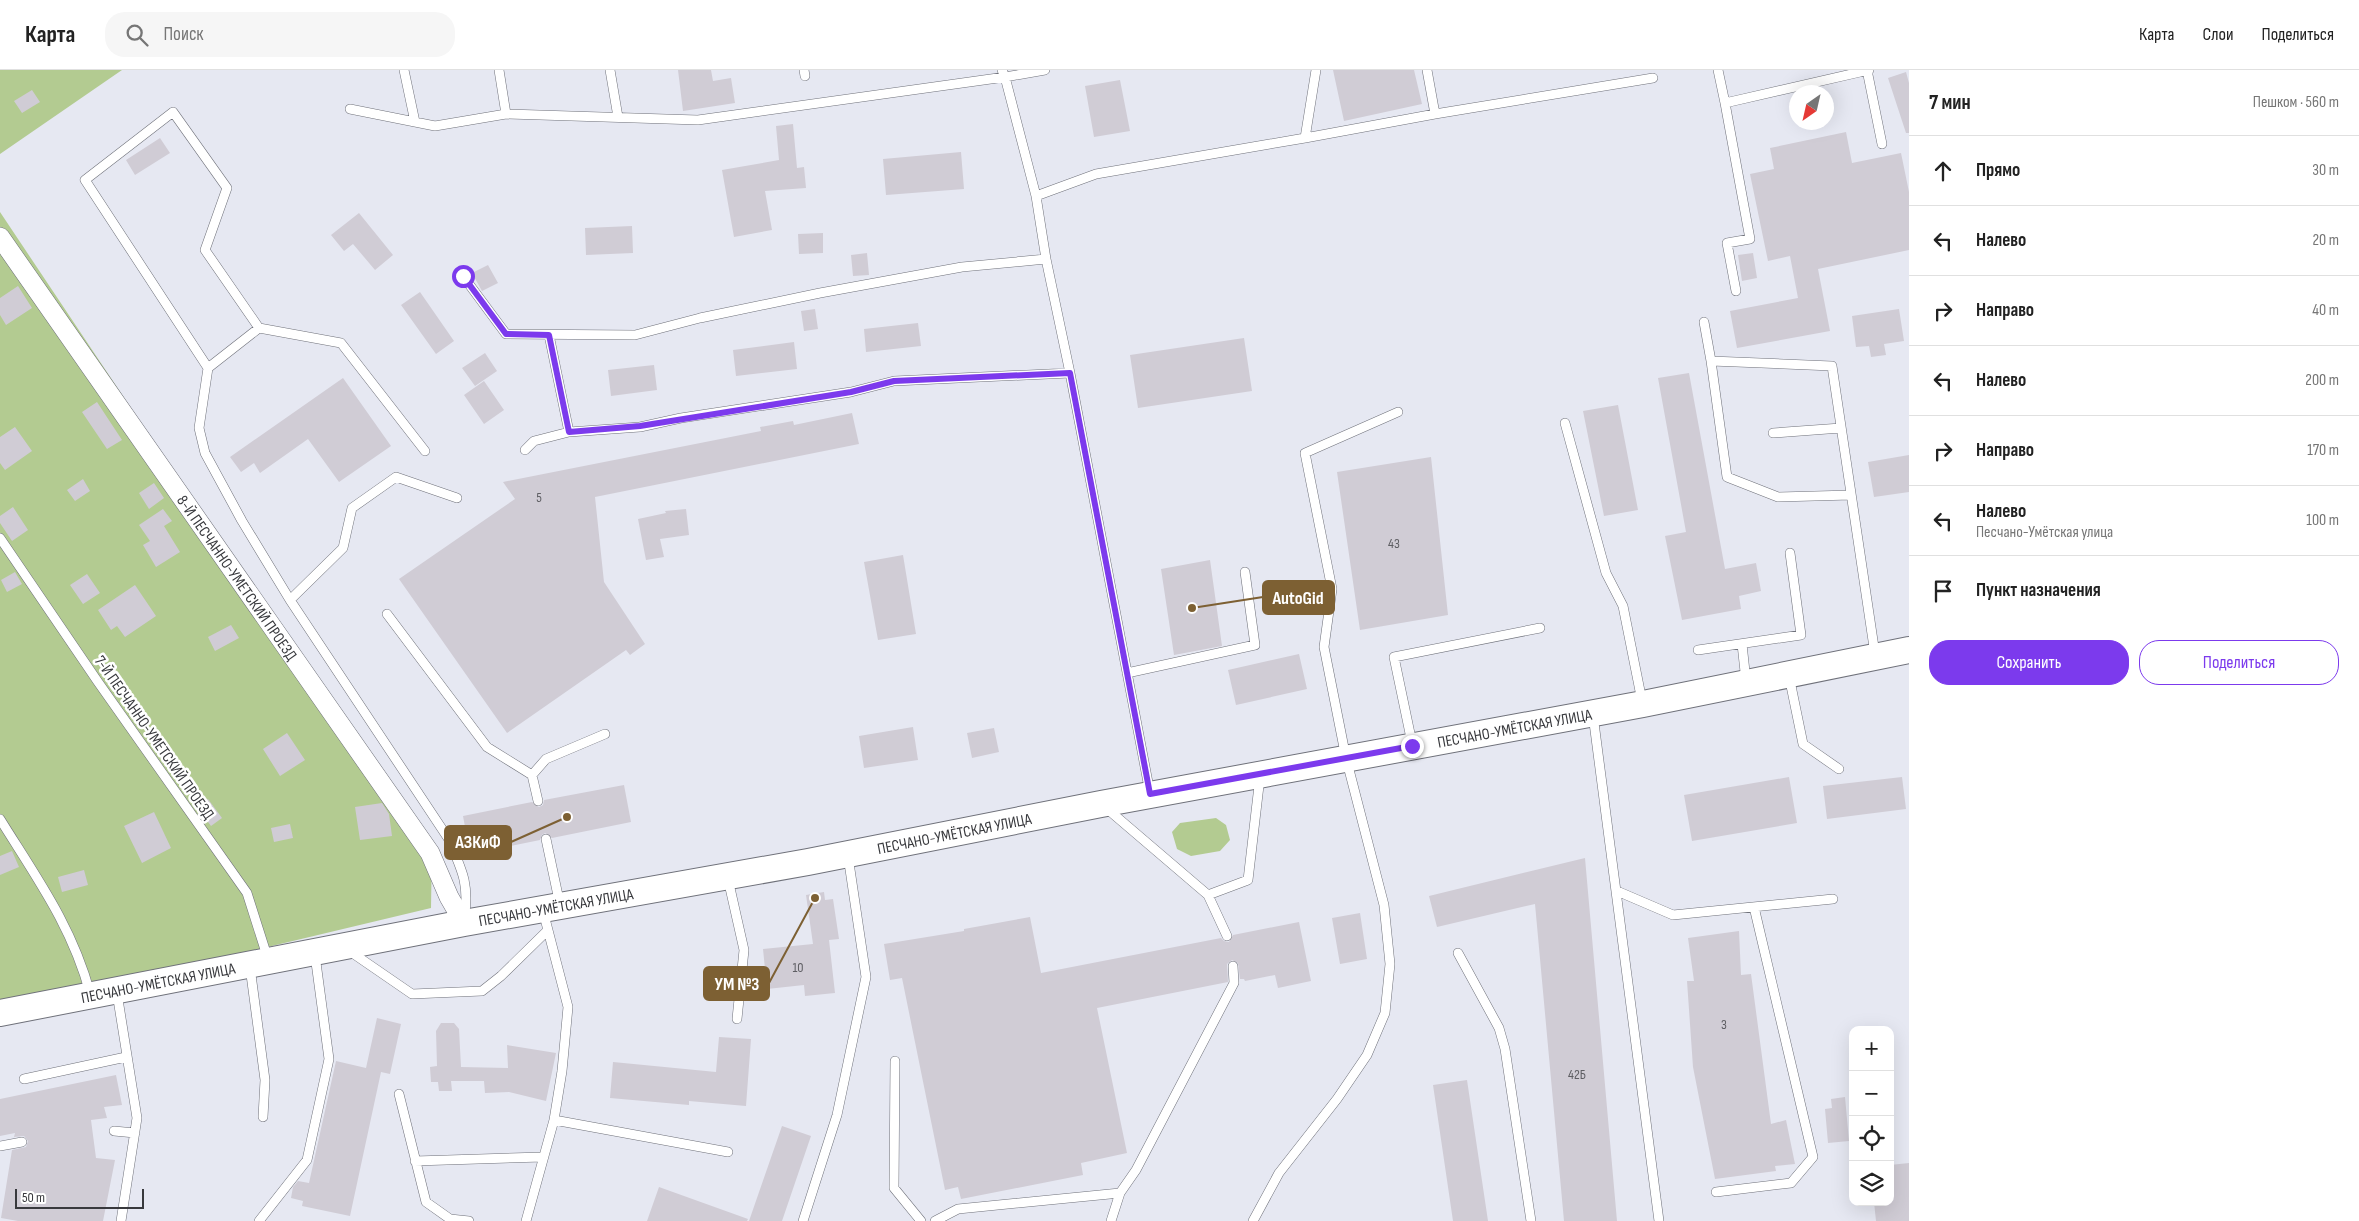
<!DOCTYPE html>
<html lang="ru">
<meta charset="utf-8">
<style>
body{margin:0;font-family:"Sofia Sans Condensed",sans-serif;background:#f6f6f6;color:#222}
.controls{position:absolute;right:15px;bottom:15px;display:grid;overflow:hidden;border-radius:10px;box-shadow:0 5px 20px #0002}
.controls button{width:45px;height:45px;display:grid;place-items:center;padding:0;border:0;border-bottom:1px solid #e0e0e0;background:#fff;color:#222;font:25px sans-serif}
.compass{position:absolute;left:1789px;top:15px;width:45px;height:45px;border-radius:50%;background:#fff;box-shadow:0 5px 20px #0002;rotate:214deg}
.scale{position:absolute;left:15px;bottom:12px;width:129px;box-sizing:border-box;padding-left:5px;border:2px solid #38393d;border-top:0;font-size:14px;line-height:18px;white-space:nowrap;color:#38393d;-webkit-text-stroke:4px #fff;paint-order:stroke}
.stop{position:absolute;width:15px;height:15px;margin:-11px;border:4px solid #7c3aed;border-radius:50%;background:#fff}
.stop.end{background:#7c3aed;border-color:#fff;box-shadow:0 1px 5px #0008}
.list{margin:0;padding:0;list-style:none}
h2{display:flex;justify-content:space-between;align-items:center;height:65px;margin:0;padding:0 20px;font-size:21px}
h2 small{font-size:16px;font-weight:400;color:#767676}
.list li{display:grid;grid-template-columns:32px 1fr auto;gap:15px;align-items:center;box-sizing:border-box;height:70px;padding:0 20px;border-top:1px solid #e0e0e0}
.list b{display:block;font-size:19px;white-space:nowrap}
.list p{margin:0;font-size:16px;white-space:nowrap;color:#767676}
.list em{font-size:16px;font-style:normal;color:#767676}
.actions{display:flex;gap:10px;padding:15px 20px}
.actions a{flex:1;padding:11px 0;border:1px solid #7c3aed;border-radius:20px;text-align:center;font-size:18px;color:#7c3aed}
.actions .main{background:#7c3aed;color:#fff}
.icon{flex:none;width:28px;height:28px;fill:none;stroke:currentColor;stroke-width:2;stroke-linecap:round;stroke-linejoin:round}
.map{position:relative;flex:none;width:1909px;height:1151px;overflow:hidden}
header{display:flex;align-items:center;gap:30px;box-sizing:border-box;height:70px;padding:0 25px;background:#fff;border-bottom:1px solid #e0e0e0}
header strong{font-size:24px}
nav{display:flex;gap:28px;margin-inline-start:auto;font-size:18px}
.search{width:350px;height:45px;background:#f6f6f6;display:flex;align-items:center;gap:12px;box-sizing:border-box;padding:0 18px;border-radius:20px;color:#767676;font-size:19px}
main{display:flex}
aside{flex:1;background:#fff}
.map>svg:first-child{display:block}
.green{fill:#b3cb91}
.building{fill:#d0ccd5}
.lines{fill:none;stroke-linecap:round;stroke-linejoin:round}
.service-casing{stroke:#6f717a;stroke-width:10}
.minor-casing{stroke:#6f717a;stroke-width:20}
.secondary-casing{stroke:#6f717a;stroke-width:28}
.service{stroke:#fff;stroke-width:9}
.minor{stroke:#fff;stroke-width:19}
.secondary{stroke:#fff;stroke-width:26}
.route{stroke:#7c3aed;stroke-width:6}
.labels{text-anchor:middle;stroke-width:5;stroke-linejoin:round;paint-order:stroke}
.number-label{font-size:14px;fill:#5e5e63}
.street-label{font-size:16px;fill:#38393d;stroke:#fff}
.leader{fill:none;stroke:#7d6033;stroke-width:2}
.callout-dot{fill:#7d6033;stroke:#fff;stroke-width:2}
.callout{fill:#7d6033;stroke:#7d6033;stroke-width:2}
.callout-label{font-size:18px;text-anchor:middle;font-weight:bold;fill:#fff}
</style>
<header>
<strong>Карта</strong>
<div class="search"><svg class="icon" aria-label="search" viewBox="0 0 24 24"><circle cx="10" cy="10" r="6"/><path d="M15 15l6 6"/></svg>Поиск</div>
<nav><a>Карта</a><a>Слои</a><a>Поделиться</a></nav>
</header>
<main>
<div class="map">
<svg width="1909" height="1151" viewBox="0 0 1909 1151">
<rect width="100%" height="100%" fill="#e6e8f2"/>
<!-- green -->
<path class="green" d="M0,0h122l-122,84z
M0,142l165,247 267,386 -1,63 -272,65 -159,31z
M1216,748l10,7 4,15 -10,11 -29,5 -14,-7 -5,-17 8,-9z"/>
<!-- building -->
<path class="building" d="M678,0h33l2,11 18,-3 4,25 -52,8z
M1333,0h81l8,34 -78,17z
M1906,2l3,11v50h-3l-18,-55z
M1120,10l10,51 -36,6 -9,-51z
M32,20l8,12 -18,11 -8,-12z
M793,54l4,44 7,-1 2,21 -41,3 7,39 -38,7 -12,-67 57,-10 -3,-34z
M1846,62l6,31 49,-10 8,39v58l-91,19 12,62 -93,17 -7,-37 68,-13 -8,-42 -22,5 -18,-87 24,-5 -4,-21z
M160,68l10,15 -35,22 -9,-15z
M961,82l3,37 -78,6 -3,-36z
M359,143l34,42 -18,15 -22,-26 -9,7 -13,-16z
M632,156l1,27 -47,2 -1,-27z
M823,163v20l-24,1 -1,-20z
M867,183l2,22 -16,1 -2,-21z
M1753,183l4,25 -15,3 -4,-26z
M488,195l10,18 -16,8 -10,-18z
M18,216l14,22 -26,17 -6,-10v-17z
M420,222l34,49 -18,13 -35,-49z
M815,239l3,20 -14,2 -3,-20z
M1899,239l5,32 -20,3 2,11 -15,2 -2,-11 -13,1 -4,-31z
M918,253l3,23 -55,6 -2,-23z
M1244,268l8,53 -114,17 -8,-53z
M794,272l3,27 -61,7 -3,-26z
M485,283l12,18 -22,15 -13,-18z
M654,295l3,25 -46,6 -3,-26z
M1689,303l36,196 31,-6 5,28 -22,5 2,13 -59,11 -17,-84 21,-4 -28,-154z
M343,308l48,68 -52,36 -31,-43 -48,34 -6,-10 -13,9 -11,-15z
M484,311l20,29 -20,14 -20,-29z
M97,332l25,38 -15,9 -25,-37z
M1618,335l20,105 -34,6 -21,-105z
M852,343l7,31 -264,53 9,85 41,62 -15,11 -4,-5 -119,83 -108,-154 116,-80 -12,-17 258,-51 -1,-4 33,-6 1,4z
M15,357l17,24 -27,19 -5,-7v-26z
M1909,385v37l-35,5 -6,-35z
M1431,387l17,158 -88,15 -23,-158z
M83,409l7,12 -15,10 -8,-11z
M154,413l10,15 -15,11 -10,-16z
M13,437l15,23 -16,11 -12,-18v-7z
M163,439l9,12 -8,5 16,26 -24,15 -13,-22 7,-4 -11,-16z
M686,439l3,26 -29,4 4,18 -18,3 -8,-41 28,-6 -1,-2z
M903,485l13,79 -38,6 -14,-78z
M1210,490l12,86 -48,9 -13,-86z
M15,502l7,12 -15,8 -6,-12z
M87,504l13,19 -17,11 -13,-19z
M135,515l21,31 -31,21 -8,-11 -6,4 -13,-20z
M231,555l8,13 -24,13 -7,-14z
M1299,584l8,35 -71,16 -8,-35z
M913,657l5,33 -54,8 -5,-32z
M994,658l5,24 -27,6 -5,-25z
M287,663l18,27 -25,16 -17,-27z
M1789,707l8,46 -105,18 -8,-46z
M1902,707l4,32 -79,10 -4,-33z
M624,715l7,37 -79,16 -7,-5 -3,2 -2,5 -70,14 -7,-38 69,-14 7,5 4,-2 1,-5z
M208,729l14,19 -11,8 -14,-19z
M382,733l7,11 3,22 -32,4 -5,-33z
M154,742l17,36 -29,15 -18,-37z
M290,754l3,14 -19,4 -3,-14z
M12,781l7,16 -19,8v-19z
M1585,788l32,363h-53l-29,-317 -98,23 -8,-31z
M84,800l4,15 -26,7 -4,-15z
M824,822l1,8 8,-1 6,40 -10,1 6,53 -30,3 -1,-11 -37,4 -4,-40 50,-5 -7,-49z
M1360,843l7,46 -27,5 -8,-46z
M1030,847l11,56 180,-35 3,3 5,1 4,-7 66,-13 12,59 -33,7 -3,-13 -30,6 -1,-2h-4l-2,-16 -6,-3 -5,4 1,18 -131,26 30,145 -46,10 2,12 -122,24 -3,-12 -13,3 -43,-212 -12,2 -6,-36 80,-13v-2z
M1739,861l2,44 10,-1 20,150 15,-4 9,44 -20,2 1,5 -61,8 -22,-112 -6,-86h7l-6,-43z
M377,948l24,6 -11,50 -9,-2 -31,144 -48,-10 1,-5 -12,-3 2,-11 5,-6 11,2 27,-122 30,7z
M441,953h13l5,6 2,38 47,1 -1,-23 49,8 -10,48 -37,-9 -24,1 -1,-12h-33l1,10h-13l-1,-9h-7l-1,-15 7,-1 -1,-35z
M719,967l32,2 -5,67 -57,-5v4l-79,-7 3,-36 103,10z
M116,1005l6,30 -18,2 3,11 -16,2 5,38 19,2 -12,61h-85l-17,-3 11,-68 14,-3 2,-6 -4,-5 -10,1 1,-4 -15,3v-37z
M1467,1010l21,141h-35l-20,-136z
M1845,1027l4,44 -21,2 -3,-34 7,-1 -1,-9z
M782,1056l29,10 -29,85h-33z
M1909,1093v58h-33l-2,-19h16v-37z
M659,1117l89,32 -1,2h-100z"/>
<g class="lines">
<defs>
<path id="service" d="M404,0l11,52
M499,0l7,44
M610,0l8,47
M804,0l1,6
M1045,0l-40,7 31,119 60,-22 209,-36 11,-68
M1718,0l7,33
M1867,0l15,74
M350,39l85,17 71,-12 192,6 307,-43 -3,-7
M1435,44l218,-36
M1305,68l130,-24 -8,-44
M463,206l43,58 129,1 65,-17 120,-25 142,-26 84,-8 -10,-63
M1736,221l-9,-48 23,-4 -25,-136 144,-33
M1704,252l7,39
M259,258l-54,-78 22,-62 -54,-76 -88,68 123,188 -9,60 6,25 37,68 48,79 158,238c14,32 22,46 16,82
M208,298l51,-40 82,15 84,108
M1070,303l80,420
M1565,353l41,150 17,33 19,95
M569,362l71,-5 41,-9 170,-26 43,-11 176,-8 -24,-114
M1773,363l68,-5
M525,380l9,-9 35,-9 -20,-97
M1851,425l-73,2 -51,-20 -16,-116 121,5 43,288
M0,468l98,144 149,211 21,66
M290,530l53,-52 9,-40 44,-31 61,21
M387,544l100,133 45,28 6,26
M1742,574l4,37
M1698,580l103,-15 -11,-82
M1127,603l128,-28 -10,-73
M1789,606l14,68 36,25
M1593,645l66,506
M1412,673l-18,-86 146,-29
M532,705l14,-16 59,-25
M1105,737l103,88 40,-15 12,-103
M0,749c36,58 72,107 90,174
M546,769l14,66
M728,809l16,71 -7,69
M1617,821l56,24 160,-16
M1208,825l19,41
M348,880l64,44 70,-3 19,-15 47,-46
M1458,883l41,75 6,21 26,172
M250,897l15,113 -2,37
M117,923l20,125 -16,103
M895,991l-1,127 27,33
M24,1009l102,-22
M399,1024l27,108 24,17 19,2
M554,1050l174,32
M114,1061l21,2
M0,1076l22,-4
M415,1091l128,-4
M1716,1122l75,-9 22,-26 -59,-250
M259,1151l48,-61 22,-101 -14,-104
M526,1151l28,-101 8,-49 6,-64 -25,-96
M803,1151l34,-106 29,-138 -18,-121
M935,1151l23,-12 162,-16 16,-23 98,-187 -1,-17
M1111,1151l9,-28
M1253,1151l26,-48 58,-74 30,-44 18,-42 5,-49 -6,-59 -38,-147 -22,-111 8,-58 -27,-136 93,-41"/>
<g id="minor">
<path id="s1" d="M0,167l430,616 19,44 15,26"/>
</g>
<g id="secondary">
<path id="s2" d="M0,943l464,-90 344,-61 293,-58 542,-100 266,-54"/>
</g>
</defs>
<!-- service casing -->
<use href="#service" class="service-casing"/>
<!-- minor casing -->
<use href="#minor" class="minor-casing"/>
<!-- secondary casing -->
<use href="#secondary" class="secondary-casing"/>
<!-- service -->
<use href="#service" class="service"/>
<!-- minor -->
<use href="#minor" class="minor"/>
<!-- secondary -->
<use href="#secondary" class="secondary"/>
</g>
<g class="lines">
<!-- route -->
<path class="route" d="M463,206l43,58 43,1 20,97 71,-6 211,-34 43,-11 176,-8 80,421 262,-48"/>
</g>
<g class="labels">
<!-- number labels -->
<g class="number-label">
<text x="539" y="432">5</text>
<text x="1394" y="478">43</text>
<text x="798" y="902">10</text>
<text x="1724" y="959">3</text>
<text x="1577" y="1009">42Б</text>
</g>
<!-- street labels -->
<g class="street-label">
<text dy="6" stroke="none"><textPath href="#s1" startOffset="415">8-Й ПЕСЧАННО-УМЕТСКИЙ ПРОЕЗД</textPath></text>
<text dy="6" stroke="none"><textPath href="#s2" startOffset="1541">ПЕСЧАНО-УМЁТСКАЯ УЛИЦА</textPath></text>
<text transform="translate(155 667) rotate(55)" y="6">7-Й ПЕСЧАННО-УМЕТСКИЙ ПРОЕЗД</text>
<text dy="6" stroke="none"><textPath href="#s2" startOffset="971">ПЕСЧАНО-УМЁТСКАЯ УЛИЦА</textPath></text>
<text dy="6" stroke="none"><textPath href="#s2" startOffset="566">ПЕСЧАНО-УМЁТСКАЯ УЛИЦА</textPath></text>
<text dy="6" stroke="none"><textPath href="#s2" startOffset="161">ПЕСЧАНО-УМЁТСКАЯ УЛИЦА</textPath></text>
</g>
</g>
<!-- callouts -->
<path class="leader" d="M1192 538L1263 527M567 747L511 772M815 828L769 913"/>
<g class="callout-dot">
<circle cx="1192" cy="538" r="5"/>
<circle cx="567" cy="747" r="5"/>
<circle cx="815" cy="828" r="5"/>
</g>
<g class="callout">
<rect x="1263" y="511" width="71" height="33" rx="5"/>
<rect x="445" y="756" width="66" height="33" rx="5"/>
<rect x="704" y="897" width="65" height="33" rx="5"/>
</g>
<g class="callout-label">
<text x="1298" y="534">AutoGid</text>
<text x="478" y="778">АЗКиФ</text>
<text x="737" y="920">УМ №3</text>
</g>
</svg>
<div class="controls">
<button>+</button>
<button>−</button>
<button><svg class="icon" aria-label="locate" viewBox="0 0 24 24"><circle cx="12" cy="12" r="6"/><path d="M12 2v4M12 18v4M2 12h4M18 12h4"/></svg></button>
<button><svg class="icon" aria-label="layers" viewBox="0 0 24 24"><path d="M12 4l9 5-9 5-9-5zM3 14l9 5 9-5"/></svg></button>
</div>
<svg class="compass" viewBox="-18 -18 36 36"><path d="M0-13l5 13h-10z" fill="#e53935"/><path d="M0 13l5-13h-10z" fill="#767676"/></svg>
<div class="scale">50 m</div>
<div class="stop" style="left:463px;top:206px"></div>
<div class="stop end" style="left:1412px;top:676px"></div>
</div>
<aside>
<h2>7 мин<small>Пешком · 560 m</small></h2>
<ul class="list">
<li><svg class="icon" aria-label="ahead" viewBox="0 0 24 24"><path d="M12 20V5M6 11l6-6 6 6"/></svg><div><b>Прямо</b></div><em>30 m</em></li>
<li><svg class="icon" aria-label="left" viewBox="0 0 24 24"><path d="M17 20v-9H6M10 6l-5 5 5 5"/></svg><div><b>Налево</b></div><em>20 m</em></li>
<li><svg class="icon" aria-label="right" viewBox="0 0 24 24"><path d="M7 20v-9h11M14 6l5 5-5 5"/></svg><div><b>Направо</b></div><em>40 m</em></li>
<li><svg class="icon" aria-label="left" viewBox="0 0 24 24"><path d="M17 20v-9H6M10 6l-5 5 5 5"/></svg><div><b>Налево</b></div><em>200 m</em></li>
<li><svg class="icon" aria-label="right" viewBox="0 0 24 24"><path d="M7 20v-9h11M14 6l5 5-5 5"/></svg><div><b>Направо</b></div><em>170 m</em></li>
<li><svg class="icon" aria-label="left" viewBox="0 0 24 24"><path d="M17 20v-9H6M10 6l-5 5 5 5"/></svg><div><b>Налево</b><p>Песчано-Умётская улица</p></div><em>100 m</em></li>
<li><svg class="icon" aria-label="arrive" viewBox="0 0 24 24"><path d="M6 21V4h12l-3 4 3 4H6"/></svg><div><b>Пункт назначения</b></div></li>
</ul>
<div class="actions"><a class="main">Сохранить</a><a>Поделиться</a></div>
</aside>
</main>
